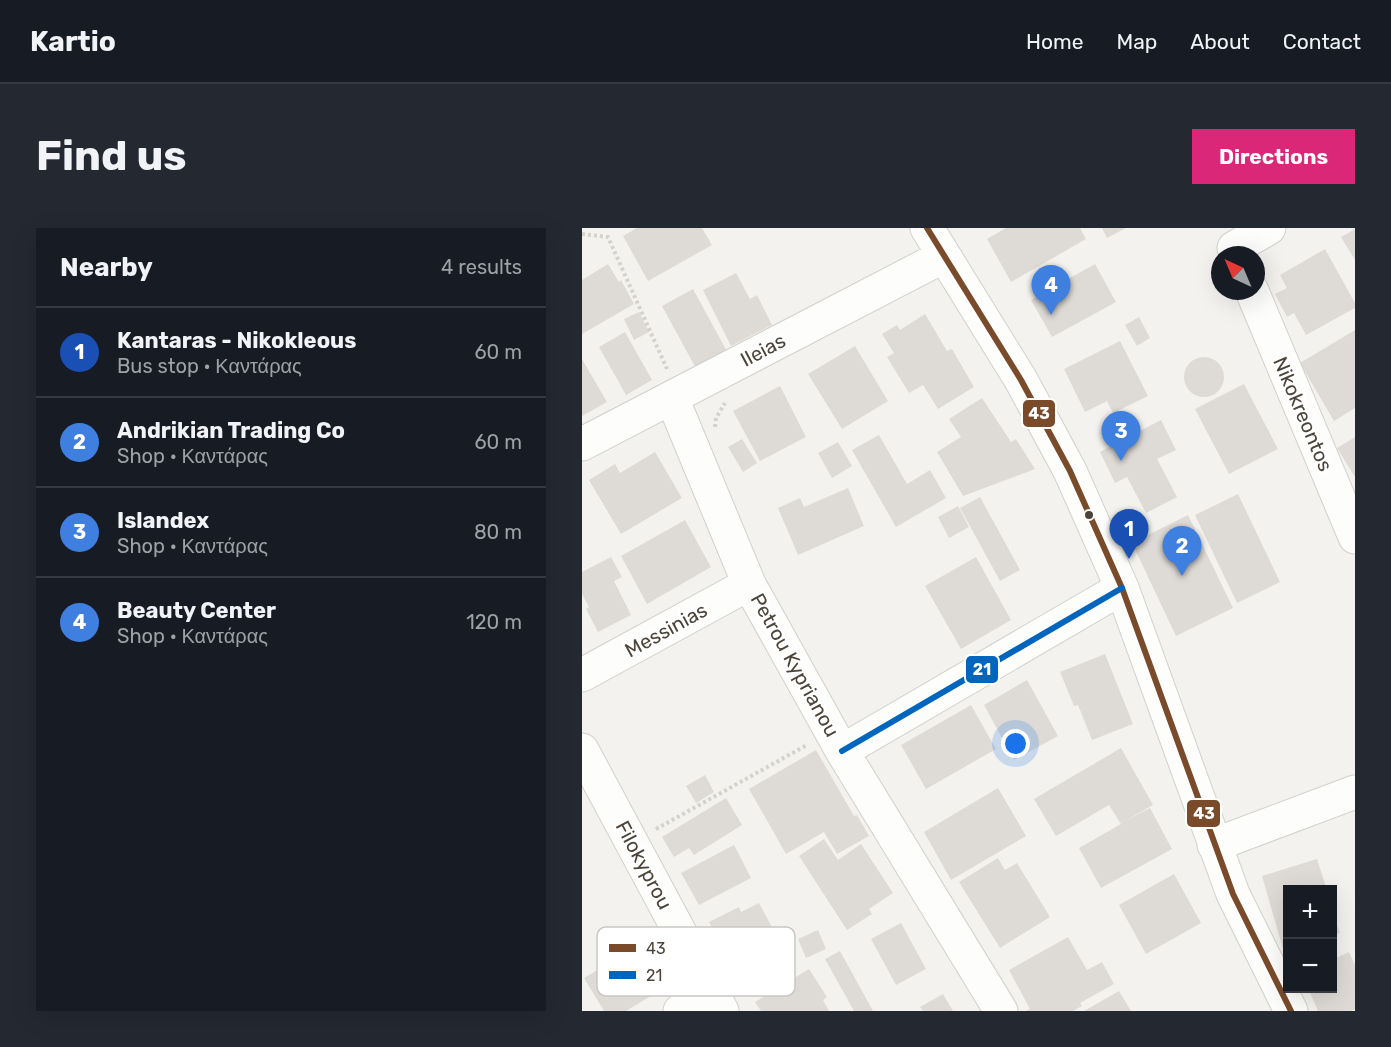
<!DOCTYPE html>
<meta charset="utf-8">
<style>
body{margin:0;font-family:Rubik,sans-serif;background:#242831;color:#f1f3f6}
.controls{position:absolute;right:18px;bottom:18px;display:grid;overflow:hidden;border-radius:0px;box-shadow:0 6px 24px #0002}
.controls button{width:54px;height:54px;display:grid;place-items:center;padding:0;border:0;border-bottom:2px solid #363941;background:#171b24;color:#f1f3f6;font:30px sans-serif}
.compass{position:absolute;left:629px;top:18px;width:54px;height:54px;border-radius:50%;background:#171b24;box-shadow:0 6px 24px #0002;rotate:316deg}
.you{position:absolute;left:434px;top:516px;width:21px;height:21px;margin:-15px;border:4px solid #fff;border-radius:50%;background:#1a73e8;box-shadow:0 0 0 9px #1a73e833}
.badge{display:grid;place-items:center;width:39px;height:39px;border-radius:50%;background:#db2777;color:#fff;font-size:20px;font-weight:700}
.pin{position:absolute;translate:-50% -50px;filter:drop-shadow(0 2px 3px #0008)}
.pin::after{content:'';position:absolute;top:32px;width:21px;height:18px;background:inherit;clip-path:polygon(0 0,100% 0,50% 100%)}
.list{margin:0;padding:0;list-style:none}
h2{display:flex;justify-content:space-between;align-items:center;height:78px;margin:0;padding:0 24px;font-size:26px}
h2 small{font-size:20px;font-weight:400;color:#9ea1a6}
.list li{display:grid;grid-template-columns:39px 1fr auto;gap:18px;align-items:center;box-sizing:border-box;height:90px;padding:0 24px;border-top:2px solid #363941}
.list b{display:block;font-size:22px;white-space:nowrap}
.list p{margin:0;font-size:20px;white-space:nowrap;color:#9ea1a6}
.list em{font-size:20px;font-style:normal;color:#9ea1a6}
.map{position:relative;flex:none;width:773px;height:783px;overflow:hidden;border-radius:0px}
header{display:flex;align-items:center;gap:36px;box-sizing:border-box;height:84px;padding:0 30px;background:#171b24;border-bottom:2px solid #363941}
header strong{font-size:28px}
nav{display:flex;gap:33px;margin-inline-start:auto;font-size:21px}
.intro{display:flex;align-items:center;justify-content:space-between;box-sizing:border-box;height:144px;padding:0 36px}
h1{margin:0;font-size:42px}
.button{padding:15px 27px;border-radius:0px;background:#db2777;color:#fff;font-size:21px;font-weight:700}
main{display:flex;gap:36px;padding:0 36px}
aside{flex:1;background:#171b24;border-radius:0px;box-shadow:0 6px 24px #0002}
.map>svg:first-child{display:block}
.building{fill:#dedbd6}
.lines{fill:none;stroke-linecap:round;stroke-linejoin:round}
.minor-casing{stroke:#d2d0cb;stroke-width:35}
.path{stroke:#d3d2cc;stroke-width:4;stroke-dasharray:3 3;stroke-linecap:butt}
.minor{stroke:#fdfdfc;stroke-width:33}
.bus-1-casing{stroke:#fff;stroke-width:10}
.bus-2-casing{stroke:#fff;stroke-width:10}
.bus-1{stroke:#7a4b2a;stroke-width:6}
.bus-2{stroke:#0065bd;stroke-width:6}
.bus-dot{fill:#4b4439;stroke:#fff;stroke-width:2}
.labels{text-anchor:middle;stroke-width:6;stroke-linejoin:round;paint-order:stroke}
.street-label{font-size:20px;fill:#4b4439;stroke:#fff}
.key{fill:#fff;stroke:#c9c7c4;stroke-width:1.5}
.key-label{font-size:16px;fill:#4b4439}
.line-badge{stroke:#fff;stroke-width:2}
.badge-label{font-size:16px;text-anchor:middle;font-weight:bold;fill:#fff}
</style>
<header>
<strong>Kartio</strong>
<nav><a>Home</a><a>Map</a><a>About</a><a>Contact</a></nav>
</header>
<div class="intro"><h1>Find us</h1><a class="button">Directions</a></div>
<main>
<aside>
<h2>Nearby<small>4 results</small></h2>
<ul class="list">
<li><span class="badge" style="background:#1a4fb4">1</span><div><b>Kantaras - Nikokleous</b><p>Bus stop · Καντάρας</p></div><em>60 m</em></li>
<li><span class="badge" style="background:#3f7fe0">2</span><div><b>Andrikian Trading Co</b><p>Shop · Καντάρας</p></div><em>60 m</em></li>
<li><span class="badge" style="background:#3f7fe0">3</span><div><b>Islandex</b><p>Shop · Καντάρας</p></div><em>80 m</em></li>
<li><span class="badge" style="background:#3f7fe0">4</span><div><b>Beauty Center</b><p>Shop · Καντάρας</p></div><em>120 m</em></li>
</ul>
</aside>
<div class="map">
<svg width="773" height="783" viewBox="0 0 773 783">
<rect width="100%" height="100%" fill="#f4f2ee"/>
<!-- building -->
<path class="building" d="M55,0h65l10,17 -64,36 -25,-45z
M424,0h74l6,11 -75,43 -24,-43z
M520,0h24l-19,10z
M773,1v31l-14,-23z
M743,21l30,54v5l-49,27 -12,-22 -7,4 -12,-23 12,-6 -7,-13z
M26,36l11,18 2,-2 13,24 -52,30v-54z
M513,36l21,38 -64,35 -21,-37z
M154,45l14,26 7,-4 15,30 -41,21 -28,-56z
M111,61l36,66 -31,17 -36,-66z
M57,84l10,20 -15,8 -10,-21z
M343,86l22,37 5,-2 22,38 -36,22 -15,-24 -14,8 -22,-36 7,-4 -12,-19 15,-9 3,5z
M557,89l11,21 -13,8 -12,-21z
M773,102v78l-21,13 -34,-58z
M43,104l27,48 -26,15 -27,-48z
M538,113l28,55 -35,17 -6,-12 -22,11 -21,-43z
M273,118l33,55 -46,28 -34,-55z
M602 149a20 20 0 1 1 40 0a20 20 0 1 1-40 0Z
M0,131l25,43 -25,14z
M662,156l34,65 -49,25 -34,-65z
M198,158l26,51 -46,24 -27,-50z
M400,170l29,44 5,-3 19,30 -72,27 -26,-44 24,-15 -12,-18z
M579,192l15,30 -19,9 20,38 -31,16 -19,-36 -12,6 -15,-31z
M297,207l28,49 23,-14 16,28 -50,29 -44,-77z
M773,209v40l-18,-29z
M160,211l15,24 -14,9 -15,-25z
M256,214l14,24 -20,12 -14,-25z
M73,224l27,46 -61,36 -32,-54 26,-16 5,9z
M266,260l16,38 -66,29 -20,-47 22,-10 4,9z
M656,266l42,88 -43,21 -42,-88z
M398,269l40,73 -20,11 -40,-73z
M376,278l11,21 -20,11 -11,-21z
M606,287l45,93 -57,28 -44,-93z
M103,292l26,47 -64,37 -26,-48z
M29,329l11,20 -8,4 17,34 -33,17 -12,-23 3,-2 -7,-13v-22z
M394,329l35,63 -50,29 -36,-63z
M523,426l28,70 -41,16 -14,-35 -4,1 -14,-34z
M445,452l31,56 -44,24 -30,-55z
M389,477l25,44 -70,40 -25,-44z
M539,520l32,57 -28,16 25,-13 22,41 -71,39 -22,-40 42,-24 -12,-19 -53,31 -22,-37z
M234,522l38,66 3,-1 12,21 -32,18 -13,-22 -38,22 -37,-65z
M123,547l9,17 -18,11 -10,-17z
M416,560l28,48 -75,44 -27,-48z
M144,570l16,27 -48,30 -5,-7 -15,9 -12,-20z
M242,611l14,21 23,-16 32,49 -24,16 3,5 -25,16 -48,-74z
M152,617l17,33 -52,27 -18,-32z
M416,630l7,12 12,-7 33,54 -50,31 -41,-66z
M735,631l10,31h-39v58l-5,1 -21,-73z
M592,646l27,49 -55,31 -27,-49z
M177,675l32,60 -48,25 -34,-66 30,-15 2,5z
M750,683l8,22 -8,2z
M319,695l25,46 -30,16 -25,-46z
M236,702l8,19 -20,9 -8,-19z
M60,707l29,49 -45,27h-22l-20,-33 24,-14 -4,-7z
M486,709l19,33 15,-8 12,22 -34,19 2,3 -9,5h-47l4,-2 -21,-39z
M258,723l33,60h-19l-29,-52z
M767,724l6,13v44l-3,2h-34l-10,-23h24v-28z
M227,741l18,28 -4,3 6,11h-68l-6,-9z
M537,763l12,20h-47z
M361,766l10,17h-30l-3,-4z"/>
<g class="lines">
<defs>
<path id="minor" d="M345,0l94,152 49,91 52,117 111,306 58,117
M652,20l35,-20
M670,63l103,246
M90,170l77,186 93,167 159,260
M0,216l362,-188
M0,447l167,-91
M0,522l140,261
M260,523l280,-163
M632,617l141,-53
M98,783l33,-17"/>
</defs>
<!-- minor casing -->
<use href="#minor" class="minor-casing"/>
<!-- path -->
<path class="path" d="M0,6l26,3 59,132
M133,199l1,-9 9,-15
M74,601l151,-84"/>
<!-- minor -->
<use href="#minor" class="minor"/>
<defs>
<path id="bus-1" d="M345,0l94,152 49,91 52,117 111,306 58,117"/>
<path id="bus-2" d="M260,523l280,-163"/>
</defs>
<!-- bus-1 casing -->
<use href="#bus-1" class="bus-1-casing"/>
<!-- bus-2 casing -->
<use href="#bus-2" class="bus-2-casing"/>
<!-- bus-1 -->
<use href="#bus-1" class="bus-1"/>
<!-- bus-2 -->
<use href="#bus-2" class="bus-2"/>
</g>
<!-- markers -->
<circle class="bus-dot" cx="507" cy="287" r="5"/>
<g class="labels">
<!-- street labels -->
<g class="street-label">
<text transform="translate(181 122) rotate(-28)" y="7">Ileias</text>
<text transform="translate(721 186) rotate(67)" y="7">Nikokreontos</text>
<text transform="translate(84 402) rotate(-29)" y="7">Messinias</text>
<text transform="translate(213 437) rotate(61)" y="7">Petrou Kyprianou</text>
<text transform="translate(62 637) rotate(62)" y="7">Filokyprou</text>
</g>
</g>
<!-- legend -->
<rect x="15" y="699" width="198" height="69" rx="9" class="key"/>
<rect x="27" y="716" width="27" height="8" fill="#7a4b2a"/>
<rect x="27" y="743" width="27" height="8" fill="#0065bd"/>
<g class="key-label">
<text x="64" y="726">43</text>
<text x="64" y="753">21</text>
</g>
<g class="line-badge">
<rect x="440" y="171" width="34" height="29" rx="6" fill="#7a4b2a"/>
<rect x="383" y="427" width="34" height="29" rx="6" fill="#0065bd"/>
<rect x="604" y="571" width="35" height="29" rx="6" fill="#7a4b2a"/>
</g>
<g class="badge-label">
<text x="457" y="191">43</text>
<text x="400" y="447">21</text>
<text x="622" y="591">43</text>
</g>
</svg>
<div class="controls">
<button>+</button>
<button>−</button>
</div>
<svg class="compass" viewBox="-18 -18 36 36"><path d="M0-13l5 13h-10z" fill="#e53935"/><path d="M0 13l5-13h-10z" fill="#9ea1a6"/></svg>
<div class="you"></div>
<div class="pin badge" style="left:547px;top:331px;background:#1a4fb4">1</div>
<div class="pin badge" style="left:600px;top:348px;background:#3f7fe0">2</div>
<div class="pin badge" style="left:539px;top:233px;background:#3f7fe0">3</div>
<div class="pin badge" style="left:469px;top:87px;background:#3f7fe0">4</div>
</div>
</main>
